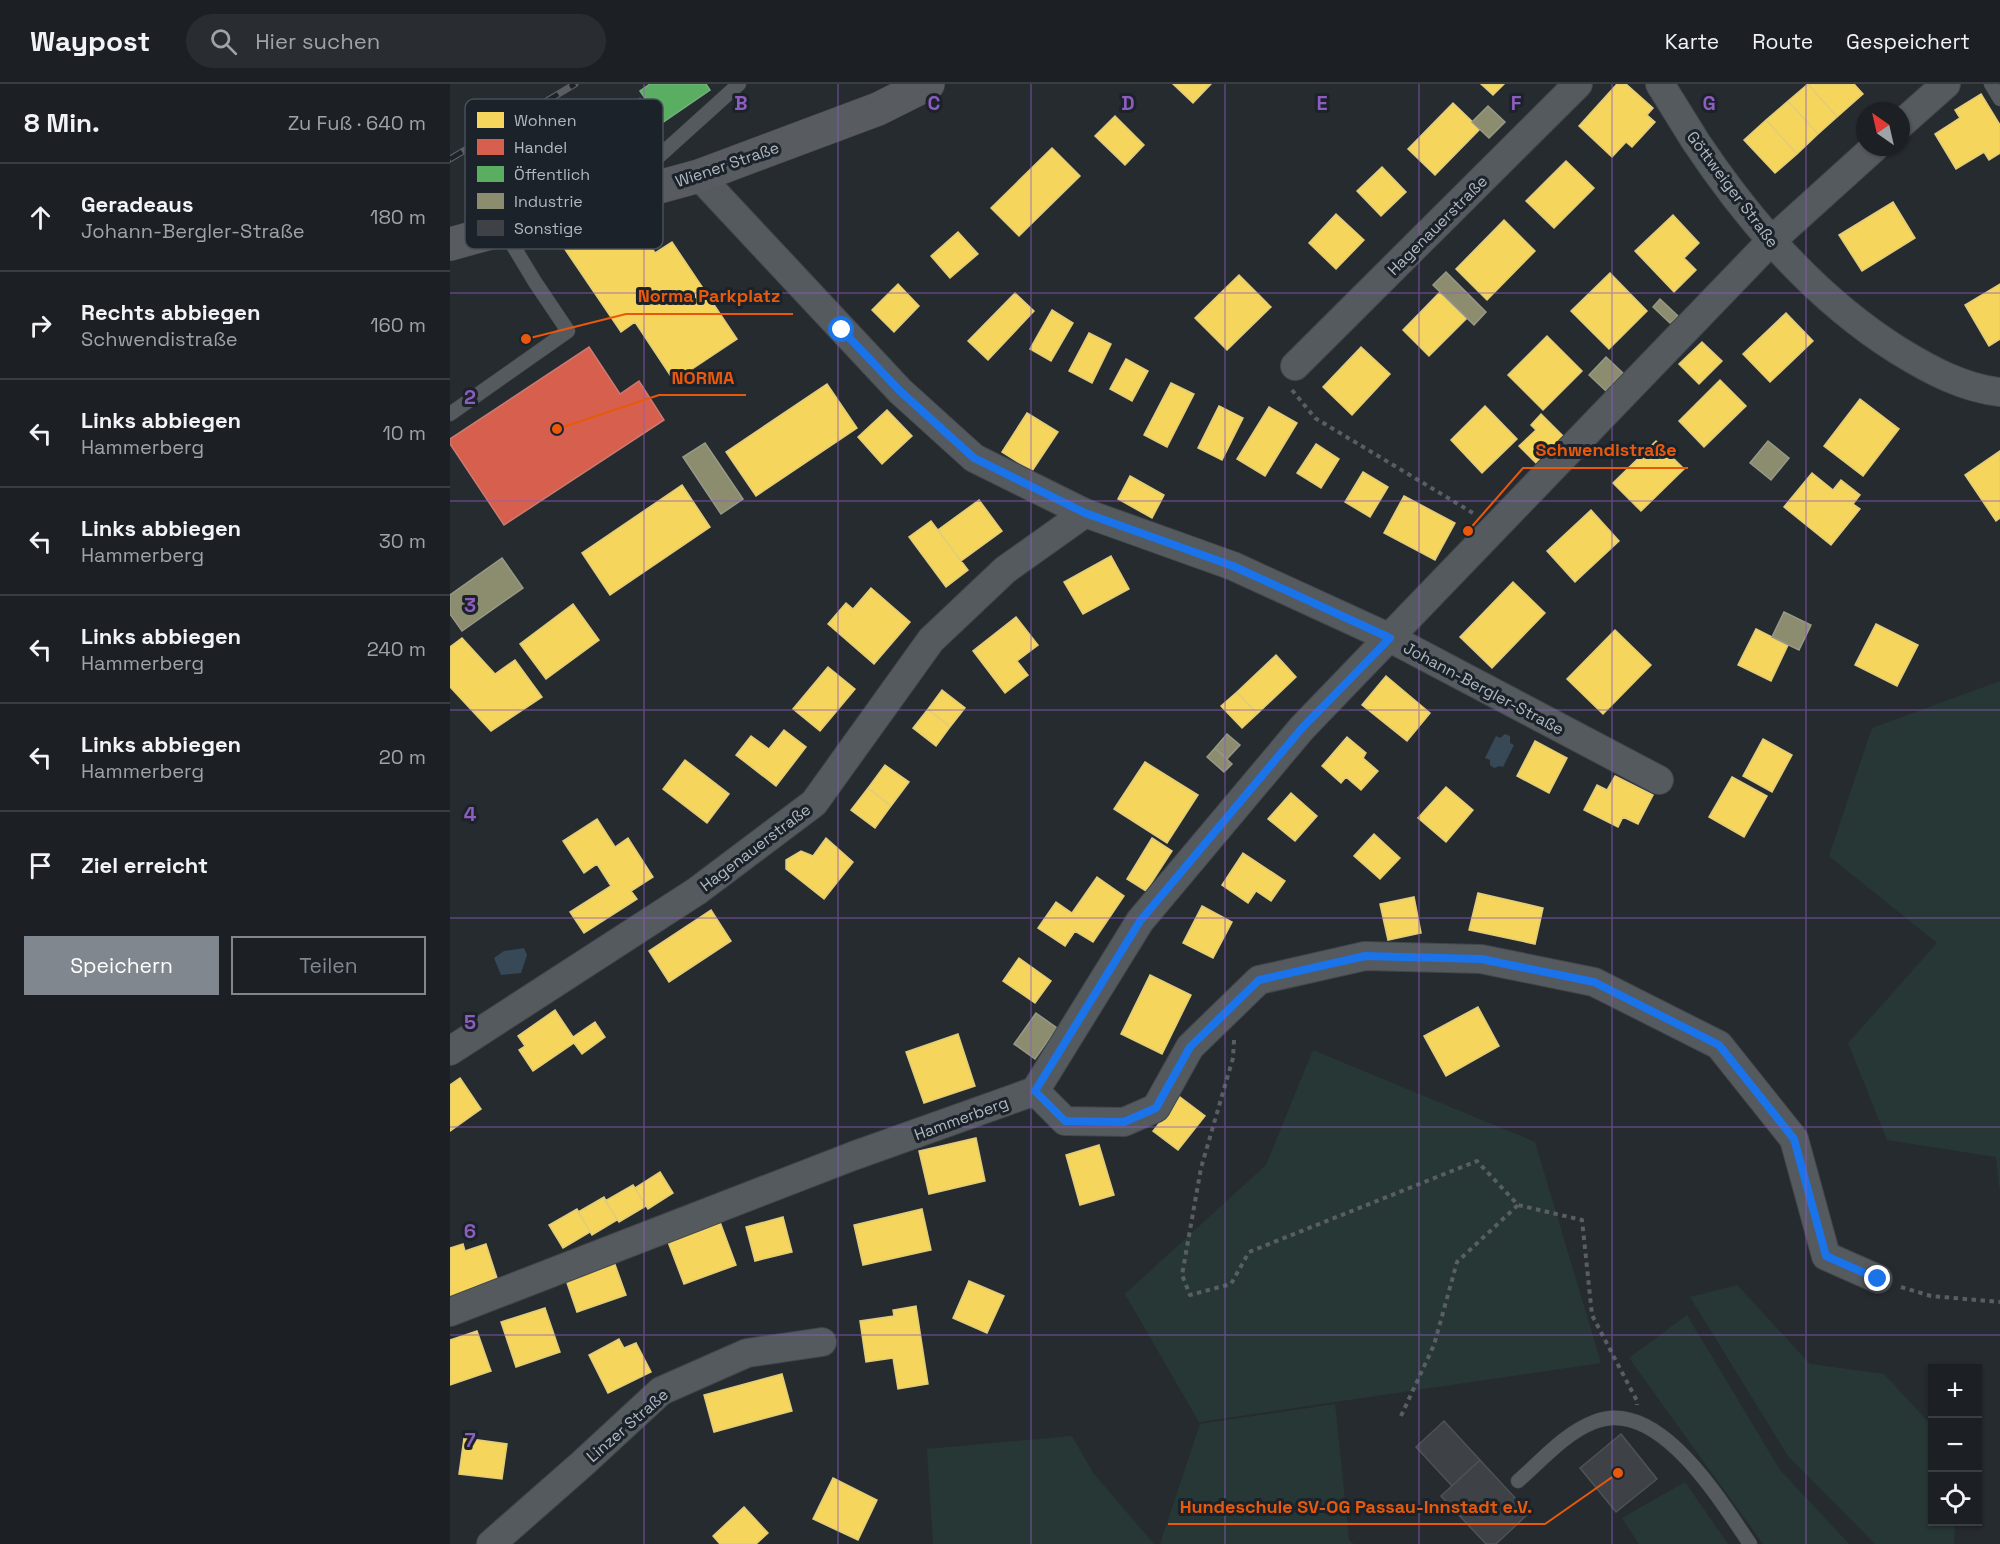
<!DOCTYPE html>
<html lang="de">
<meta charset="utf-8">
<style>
body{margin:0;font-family:"Space Grotesk",sans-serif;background:#292d31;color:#f1f3f6}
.controls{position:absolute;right:18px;bottom:18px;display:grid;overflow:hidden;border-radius:0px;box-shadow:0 2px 4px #0004}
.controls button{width:54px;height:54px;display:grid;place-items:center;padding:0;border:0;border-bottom:2px solid #3a3e41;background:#1c2024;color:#f1f3f6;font:30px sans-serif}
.compass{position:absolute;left:1406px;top:18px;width:54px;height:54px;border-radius:50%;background:#1c2024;box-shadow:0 2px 4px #0004;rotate:326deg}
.stop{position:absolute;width:18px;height:18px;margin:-14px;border:4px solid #1a73e8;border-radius:50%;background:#fff}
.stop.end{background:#1a73e8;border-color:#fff;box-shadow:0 2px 6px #0008}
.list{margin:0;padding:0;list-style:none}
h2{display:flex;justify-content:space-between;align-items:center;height:78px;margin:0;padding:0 24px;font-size:26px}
h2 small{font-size:20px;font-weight:400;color:#a0a3a6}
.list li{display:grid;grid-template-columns:39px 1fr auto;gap:18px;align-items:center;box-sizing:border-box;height:108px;padding:0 24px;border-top:2px solid #3a3e41}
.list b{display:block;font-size:22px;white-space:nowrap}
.list p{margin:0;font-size:20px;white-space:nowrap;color:#a0a3a6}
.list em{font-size:20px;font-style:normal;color:#a0a3a6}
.actions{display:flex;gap:12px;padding:18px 24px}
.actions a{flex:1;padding:14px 0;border:2px solid #80878e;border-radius:0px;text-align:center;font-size:21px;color:#80878e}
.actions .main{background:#80878e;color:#fff}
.icon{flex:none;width:33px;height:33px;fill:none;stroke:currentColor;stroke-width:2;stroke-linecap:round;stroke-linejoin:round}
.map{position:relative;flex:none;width:1550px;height:1460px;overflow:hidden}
header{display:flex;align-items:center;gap:36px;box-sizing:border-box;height:84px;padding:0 30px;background:#1c2024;border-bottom:2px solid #3a3e41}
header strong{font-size:28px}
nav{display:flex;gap:33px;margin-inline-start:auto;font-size:21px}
.search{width:420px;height:54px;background:#292d31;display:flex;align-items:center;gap:15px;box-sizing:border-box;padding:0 21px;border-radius:33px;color:#a0a3a6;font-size:22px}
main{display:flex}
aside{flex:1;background:#1c2024}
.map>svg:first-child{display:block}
.green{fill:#273736}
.water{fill:#374857}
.homes{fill:#f6d55c;stroke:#e1cc7a;stroke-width:1.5}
.shops{fill:#d6604d;stroke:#cb7a70;stroke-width:1.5}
.public{fill:#5aae61;stroke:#74b17e;stroke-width:1.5}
.industry{fill:#8c8c6e;stroke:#979987;stroke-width:1.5}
.building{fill:#3e4247;stroke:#4e5257;stroke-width:1.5}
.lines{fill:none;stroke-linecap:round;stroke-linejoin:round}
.service-casing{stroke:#42464a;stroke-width:15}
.minor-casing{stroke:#42464a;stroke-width:30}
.primary-casing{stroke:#44484d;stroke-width:34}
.path{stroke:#595e62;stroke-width:4;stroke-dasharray:4.5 4.5;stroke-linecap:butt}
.service{stroke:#555a5f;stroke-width:14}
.minor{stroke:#555a5f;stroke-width:28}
.primary{stroke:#585b60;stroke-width:33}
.rail-casing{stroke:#5a5e62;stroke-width:7}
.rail{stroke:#1b2229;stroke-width:4.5;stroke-dasharray:14;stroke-linecap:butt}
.route{stroke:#1a73e8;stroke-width:8}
.grid{fill:none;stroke:#8e5dc0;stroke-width:1.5;stroke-opacity:0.55}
.labels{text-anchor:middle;stroke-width:6;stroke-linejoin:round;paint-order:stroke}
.street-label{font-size:16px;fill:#b0b8c1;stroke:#1b2229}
.key{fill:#1b2229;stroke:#484f57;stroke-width:1.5}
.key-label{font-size:16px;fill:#b0b8c1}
.grid-label{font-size:20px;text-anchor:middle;font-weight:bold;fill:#8e5dc0;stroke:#1b2229;stroke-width:6;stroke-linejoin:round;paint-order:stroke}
.leader{fill:none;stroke:#e8590c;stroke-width:2}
.callout-dot{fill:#e8590c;stroke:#1b2229;stroke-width:2}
.callout-label{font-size:18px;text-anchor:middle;font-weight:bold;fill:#e8590c;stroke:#1b2229;stroke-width:6;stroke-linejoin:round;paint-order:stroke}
</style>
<header>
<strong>Waypost</strong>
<div class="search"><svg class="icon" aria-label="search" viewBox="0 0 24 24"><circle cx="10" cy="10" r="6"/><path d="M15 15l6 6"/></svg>Hier suchen</div>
<nav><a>Karte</a><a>Route</a><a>Gespeichert</a></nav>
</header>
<main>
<aside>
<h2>8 Min.<small>Zu Fuß · 640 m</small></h2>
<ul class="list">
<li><svg class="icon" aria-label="ahead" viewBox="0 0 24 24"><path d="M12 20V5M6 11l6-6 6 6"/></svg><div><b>Geradeaus</b><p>Johann-Bergler-Straße</p></div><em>180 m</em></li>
<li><svg class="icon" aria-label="right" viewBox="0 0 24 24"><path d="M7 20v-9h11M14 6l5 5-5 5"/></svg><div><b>Rechts abbiegen</b><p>Schwendistraße</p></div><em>160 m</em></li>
<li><svg class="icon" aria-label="left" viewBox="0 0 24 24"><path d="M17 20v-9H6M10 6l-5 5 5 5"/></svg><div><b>Links abbiegen</b><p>Hammerberg</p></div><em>10 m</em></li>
<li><svg class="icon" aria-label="left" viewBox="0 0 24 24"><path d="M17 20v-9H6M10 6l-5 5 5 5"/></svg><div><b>Links abbiegen</b><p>Hammerberg</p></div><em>30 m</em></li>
<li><svg class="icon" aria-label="left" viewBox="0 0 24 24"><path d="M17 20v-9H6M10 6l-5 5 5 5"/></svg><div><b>Links abbiegen</b><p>Hammerberg</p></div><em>240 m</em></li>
<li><svg class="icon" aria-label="left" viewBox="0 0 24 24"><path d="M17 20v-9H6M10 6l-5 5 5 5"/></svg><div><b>Links abbiegen</b><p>Hammerberg</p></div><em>20 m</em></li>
<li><svg class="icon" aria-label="arrive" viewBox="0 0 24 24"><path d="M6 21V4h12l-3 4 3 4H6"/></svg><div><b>Ziel erreicht</b></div></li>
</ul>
<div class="actions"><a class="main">Speichern</a><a>Teilen</a></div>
</aside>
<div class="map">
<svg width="1550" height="1460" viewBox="0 0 1550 1460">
<rect width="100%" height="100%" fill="#262b30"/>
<!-- green -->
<path class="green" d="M1550,597v512l-4,-36 -109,-17 -39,-97 89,-100 -108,-87 43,-128z
M863,966l222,92 66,221 -402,59 -74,-128 141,-129z
M1287,1201l73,79 74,10 48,52v96h23l-1,22h-79l-87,-88 -98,-159z
M1237,1231l93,155 69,74h-86l-134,-186z
M885,1320l14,136 5,4h-194l40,-120z
M622,1352l21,37 61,71h-221l-6,-95z
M1235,1398l43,62h-89l-17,-26z"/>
<!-- water -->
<path class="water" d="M1055,650l5,2v7l4,2 -11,22 -3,-1 -6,2 -4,-3v-5l-5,-2 11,-22 4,2z
M74,864l3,7 -6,18 -20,2 -7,-17 10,-7z"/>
<!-- homes -->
<path class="homes" d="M723,0h38l-18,19z
M1031,0h23l-11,11z
M1167,0h9l27,24 -6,7 8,7 -23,25 -6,-5 -14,15 -33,-31z
M1358,0l29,33 -19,17 -30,-33z
M1358,0h46l9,10 -26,23z
M1531,10l19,31v28l-11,7 -5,-8 -28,17 -21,-35 25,-16 -5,-8z
M1338,17l30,33 -21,20 -31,-34z
M1003,19l27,26 -45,46 -27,-26z
M665,32l29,29 -19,20 -30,-29z
M1316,36l31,34 -22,19 -31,-33z
M602,64l28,28 -61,60 -28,-28z
M1116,77l28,27 -40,40 -28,-27z
M932,83l24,25 -25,24 -24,-25z
M1443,118l22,36 -53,33 -23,-36z
M886,130l28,26 -28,29 -27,-26z
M1223,131l26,28 -15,15 12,12 -22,22 -39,-41z
M1054,136l31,31 -48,49 -31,-31z
M188,142l17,27 17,-11 65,97 -63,42 -39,-59 -14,10 -59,-87z
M508,148l20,22 -28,24 -19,-22z
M1160,189l37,38 -38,38 -38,-38z
M789,191l32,32 -44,43 -32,-32z
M448,200l21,22 -25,26 -22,-22z
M1550,200v55l-11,7 -24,-41z
M990,208l27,26 -38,38 -26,-26z
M565,209l19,18 -46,49 -20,-19z
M602,226l21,13 -22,38 -21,-12z
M1336,229l27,28 -43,41 -27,-28z
M639,249l22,11 -19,39 -23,-12z
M1097,252l35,35 -39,39 -35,-35z
M1252,258l20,19 -23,23 -20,-20z
M911,263l29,27 -38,41 -29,-28z
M676,275l22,12 -16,30 -22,-12z
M1270,296l26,26 -42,41 -25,-26z
M721,299l23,11 -27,53 -23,-12z
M377,300l30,44 -101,68 -30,-44z
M1410,315l39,30 -36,47 -39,-30z
M769,322l24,12 -21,42 -24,-12z
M1035,322l32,33 -35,34 -31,-33z
M819,323l28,16 -32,53 -28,-17z
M437,326l25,26 -30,28 -24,-27z
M577,329l31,19 -26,39 -30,-19z
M1091,330l22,22 -27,27 -17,-17 17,-16 -5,-5z
M1206,357l28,28 -43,42 -28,-28z
M866,360l23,15 -18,29 -24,-15z
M1550,367v67l-4,3 -31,-46z
M913,388l25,15 -18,30 -25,-15z
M1362,389l21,17 8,-10 19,15 -7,9 7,5 -29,36 -47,-38z
M680,392l34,19 -12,23 -34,-19z
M232,401l28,42 -100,68 -28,-42z
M954,412l51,27 -20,37 -51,-27z
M529,416l23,31 -41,30 -23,-31z
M1141,426l28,31 -44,41 -28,-31z
M481,437l37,49 -22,17 -37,-50z
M661,472l18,33 -46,25 -19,-32z
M1063,498l32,31 -53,55 -32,-31z
M421,504l39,34 -36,42 -46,-40 18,-21 7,6z
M123,520l26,36 -53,39 -26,-35z
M566,533l22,28 -21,16 11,14 -23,18 -32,-42z
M1426,540l42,21 -21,41 -42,-21z
M1306,545l32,16 -17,36 -33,-16z
M1165,546l36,35 -48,49 -36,-35z
M12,554l33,36 20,-14 27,37 -51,34 -41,-44v-40z
M826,571l20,22 -39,37 -20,-22z
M378,583l27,22 -35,42 -27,-22z
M936,592l44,37 -23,28 -45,-36z
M492,606l23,18 -15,19 -22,-18z
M787,608l20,22 -15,14 -21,-22z
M478,625l22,18 -14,19 -23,-18z
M334,646l22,17 -30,39 -40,-31 15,-19 18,13z
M897,653l19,16 -3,5 15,13 -17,19 -15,-13 -5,6 -19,-17z
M1313,655l29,16 -20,37 -29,-16z
M1085,657l32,17 -18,35 -32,-17z
M235,676l44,34 -22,29 -44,-34z
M695,678l53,33 -31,48 -53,-34z
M435,681l24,17 -18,24 -23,-18z
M1165,692l38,19 -15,29 -15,-7 -5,10 -34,-17 13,-25 10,5z
M1282,693l35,19 -23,41 -35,-20z
M996,703l27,23 -27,32 -28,-24z
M418,704l23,18 -16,22 -24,-18z
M841,709l26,23 -22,25 -27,-22z
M147,735l18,28 13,-9 25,39 -22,14 6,8 -53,34 -14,-21 41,-26 -14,-22 -13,9 -21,-32z
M924,750l26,24 -20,21 -26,-23z
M376,754l27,24 -29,37 -38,-30v-9l15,-9 12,5z
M702,754l20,13 -26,40 -19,-12z
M793,769l42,28 -14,20 -15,-10 -8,12 -26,-18z
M647,793l27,19 -31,46 -18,-11 -10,15 -27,-18 18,-26 16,11z
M1028,809l65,15 -8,36 -66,-14z
M964,813l7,36 -33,7 -8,-36z
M752,822l30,16 -19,36 -30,-15z
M261,826l20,31 -62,41 -20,-31z
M569,874l32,23 -16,22 -32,-22z
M700,891l41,20 -29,59 -41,-20z
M1028,923l21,39 -53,30 -22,-40z
M105,926l18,27 22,-15 10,15 -23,17 -8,-11 -41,28 -14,-21 6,-4 -7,-10z
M508,950l17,52 -51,17 -18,-51z
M10,994l21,31 -31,22v-46z
M730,1013l25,19 -27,34 -25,-19z
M526,1054l9,43 -56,13 -10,-43z
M649,1061l15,50 -34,10 -14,-50z
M210,1088l13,21 -25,16 -13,-21z
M183,1101l13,21 -27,16 -14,-21z
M154,1113l13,23 -25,15 -14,-23z
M127,1125l13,23 -27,16 -14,-23z
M472,1125l9,41 -68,15 -9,-40z
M333,1133l9,35 -37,9 -9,-34z
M270,1138l16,43 -52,19 -16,-42z
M13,1160l2,7 21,-7 11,34 -18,7 2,5 -31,10v-52z
M163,1175l13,36 -49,17 -12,-35z
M519,1197l35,15 -17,37 -34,-15z
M466,1222l12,78 -30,5 -5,-31 -27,4 -6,-41 34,-5 -1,-6z
M95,1224l15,44 -44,15 -15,-45z
M27,1247l14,40 -41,14v-45z
M169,1255l5,9 12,-5 15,29 -43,21 -19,-38z
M332,1290l10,37 -78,21 -10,-37z
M14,1354l43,6 -5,35 -43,-5z
M383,1394l44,22 -19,40 -45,-21z
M294,1423l24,26 -12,11h-36l-7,-8z"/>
<!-- shops -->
<path class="shops" d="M139,263l31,47 19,-13 25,39 -160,105 -54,-81v-5z"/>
<!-- public -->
<path class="public" d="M200,0h56l4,6 -48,33 -22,-32z"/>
<!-- industry -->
<path class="industry" d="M1038,22l17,16 -16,16 -17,-16z
M996,188l40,40 -12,13 -41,-40z
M1210,215l18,17 -8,7 -17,-16z
M1156,273l17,16 -17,18 -17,-16z
M1318,357l21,17 -18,22 -21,-17z
M255,359l38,56 -22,15 -38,-57z
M52,474l21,30 -61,43 -12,-17v-19z
M1334,528l27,13 -12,25 -27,-13z
M777,650l13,11 -13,14 -12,-11z
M765,664l17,16 -8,8 -17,-15z
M586,929l21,15 -22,31 -21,-15z"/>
<!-- building -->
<path class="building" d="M190,14l23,32 -39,28 -23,-32z
M994,1337l36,39 -28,26 -36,-39z
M1171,1350l36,45 -41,33 -36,-44z
M1030,1376l49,53 -33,31h-10l-45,-48z"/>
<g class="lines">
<defs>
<path id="service" d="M1541,0l9,15
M175,103l114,-103
M0,330l118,-83 -33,-49 -32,-53
M1068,1397c23,-20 47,-48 76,-59 64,-26 126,78 156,122"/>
<path id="minor" d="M1210,0c12,19 24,39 36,58 54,81 120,157 203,209 31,19 64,37 101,41
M1451,40l45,-40
M249,92l201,215 74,67 111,55 148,53 157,72 269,142
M845,282l283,-282
M0,967l247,-160 117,-88 117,-163 74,-70 80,-57
M585,1007l105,-170 162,-193 469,-487 104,-94
M0,1228l403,-156 182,-65 30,30 59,1 32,-14 34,-61 69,-67 106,-24 116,3 113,23 125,63 75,94 32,117 52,23
M41,1460l91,-80 79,-73 86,-38 75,-11"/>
<path id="primary" d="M0,160l249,-68 179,-67 50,-25"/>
</defs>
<!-- service casing -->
<use href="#service" class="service-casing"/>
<!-- minor casing -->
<use href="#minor" class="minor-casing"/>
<!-- primary casing -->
<use href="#primary" class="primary-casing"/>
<!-- path -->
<path class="path" d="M842,306l23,28 158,95
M784,956l-1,18 -32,110 -19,107 8,20 41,-11 18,-32 228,-91 41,44 64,15 10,95 45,86v4
M1451,1203l30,9 69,6
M951,1332l33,-71 23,-83 61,-57"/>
<!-- service -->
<use href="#service" class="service"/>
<!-- minor -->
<use href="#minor" class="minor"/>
<!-- primary -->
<use href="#primary" class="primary"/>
<defs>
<path id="rail" d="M0,75l125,-75"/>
</defs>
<!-- rail casing -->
<use href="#rail" class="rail-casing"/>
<!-- rail -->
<use href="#rail" class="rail"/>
</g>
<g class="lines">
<!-- route -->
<path class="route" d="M392,246l58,61 74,67 111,55 148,53 157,72 -88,90 -162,193 -105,170 30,30 59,1 32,-14 34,-61 69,-67 106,-24 116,3 113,23 125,63 75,94 32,117 52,23"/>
</g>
<!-- grid -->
<path class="grid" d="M194,0v1460M388,0v1460M581,0v1460M775,0v1460M969,0v1460M1162,0v1460M1356,0v1460M0,209h1550M0,417h1550M0,626h1550M0,834h1550M0,1043h1550M0,1251h1550"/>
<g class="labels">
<!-- street labels -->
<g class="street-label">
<text transform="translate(277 80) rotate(-19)" y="6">Wiener Straße</text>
<text transform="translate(1283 105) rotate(53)" y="6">Göttweiger Straße</text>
<text transform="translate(987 141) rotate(-45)" y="6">Hagenauerstraße</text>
<text transform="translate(1034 604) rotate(28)" y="6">Johann-Bergler-Straße</text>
<text transform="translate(305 763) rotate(-37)" y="6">Hagenauerstraße</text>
<text transform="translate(511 1034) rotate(-20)" y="6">Hammerberg</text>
<text transform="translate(177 1341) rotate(-41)" y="6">Linzer Straße</text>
</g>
</g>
<!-- legend -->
<rect x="15" y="15" width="198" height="150" rx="9" class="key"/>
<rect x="27" y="28" width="27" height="16" fill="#f6d55c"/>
<rect x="27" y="55" width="27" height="16" fill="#d6604d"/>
<rect x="27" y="82" width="27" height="16" fill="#5aae61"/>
<rect x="27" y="109" width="27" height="16" fill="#8c8c6e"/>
<rect x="27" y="136" width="27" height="16" fill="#3e4247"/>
<g class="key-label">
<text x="64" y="42">Wohnen</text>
<text x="64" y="69">Handel</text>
<text x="64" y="96">Öffentlich</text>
<text x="64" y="123">Industrie</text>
<text x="64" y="150">Sonstige</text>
</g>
<g class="grid-label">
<text x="291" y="26">B</text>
<text x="484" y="26">C</text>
<text x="678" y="26">D</text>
<text x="872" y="26">E</text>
<text x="1066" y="26">F</text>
<text x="1259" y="26">G</text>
<text x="20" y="320">2</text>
<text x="20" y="528">3</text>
<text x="20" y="737">4</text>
<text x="20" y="945">5</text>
<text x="20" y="1154">6</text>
<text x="20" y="1363">7</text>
</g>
<!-- callouts -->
<path class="leader" d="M76 255L176 230H343M107 345L209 311H296M1018 447L1073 384H1238M1168 1389L1095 1440H718"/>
<g class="callout-dot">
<circle cx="76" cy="255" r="6"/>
<circle cx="107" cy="345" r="6"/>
<circle cx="1018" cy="447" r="6"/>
<circle cx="1168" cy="1389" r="6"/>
</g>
<g class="callout-label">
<text x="259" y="218">Norma Parkplatz</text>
<text x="253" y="300">NORMA</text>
<text x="1156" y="372">Schwendistraße</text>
<text x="906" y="1429">Hundeschule SV-OG Passau-Innstadt e.V.</text>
</g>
</svg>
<div class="controls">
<button>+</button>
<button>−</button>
<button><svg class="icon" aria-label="locate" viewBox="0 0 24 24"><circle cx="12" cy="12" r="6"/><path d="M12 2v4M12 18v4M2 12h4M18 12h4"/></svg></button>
</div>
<svg class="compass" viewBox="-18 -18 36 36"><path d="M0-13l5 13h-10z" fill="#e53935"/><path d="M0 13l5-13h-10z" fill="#a0a3a6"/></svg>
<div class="stop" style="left:392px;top:246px"></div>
<div class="stop end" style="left:1428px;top:1195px"></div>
</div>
</main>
